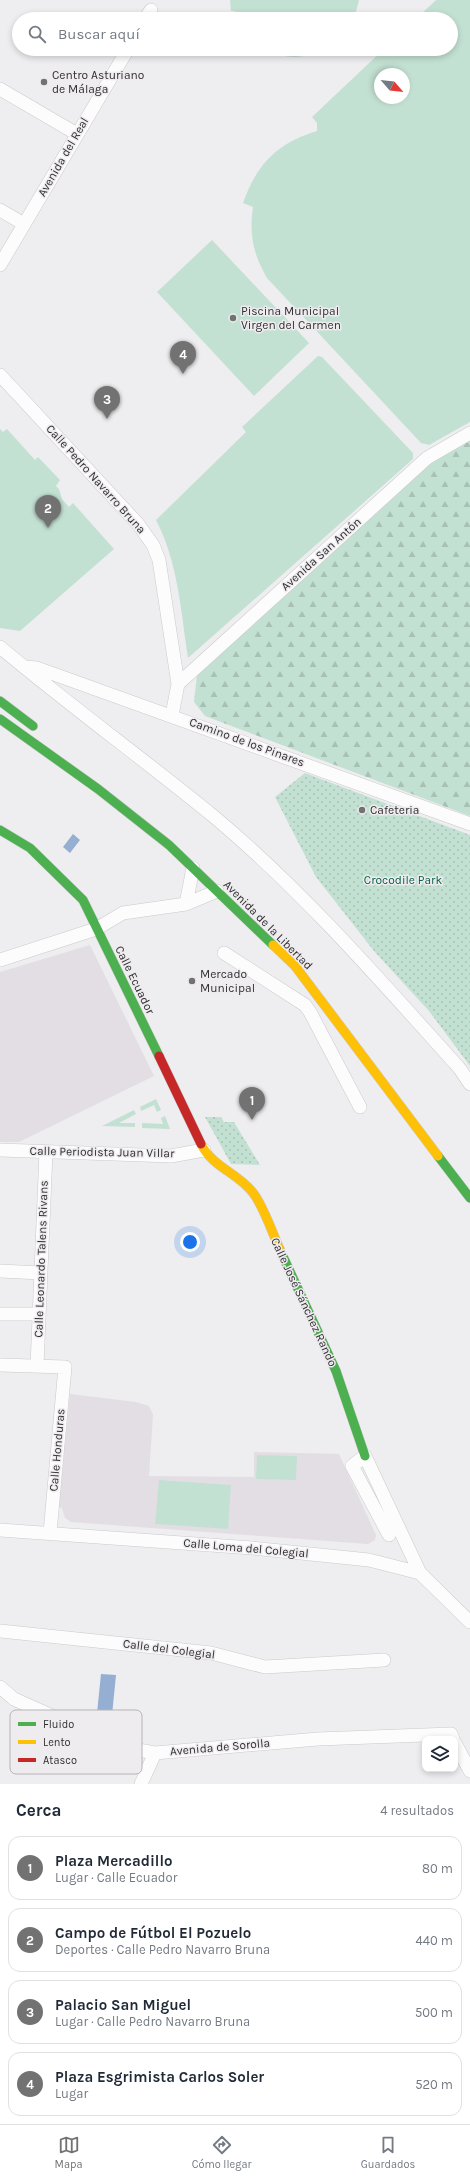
<!DOCTYPE html>
<html lang="es">
<meta charset="utf-8">
<style>
body{margin:0;font-family:Karla,sans-serif;background:#f6f6f7;color:#1f2937}
.controls{position:absolute;right:12px;bottom:12px;display:grid;overflow:hidden;border-radius:8px;box-shadow:0 2px 6px #0003}
.controls button{width:36px;height:36px;display:grid;place-items:center;padding:0;border:0;border-bottom:1px solid #e0e1e3;background:#fff;color:#1f2937;font:20px sans-serif}
.compass{position:absolute;left:374px;top:68px;width:36px;height:36px;border-radius:50%;background:#fff;box-shadow:0 2px 6px #0003;rotate:118deg}
.you{position:absolute;left:190px;top:1242px;width:14px;height:14px;margin:-10px;border:3px solid #fff;border-radius:50%;background:#1a73e8;box-shadow:0 0 0 6px #1a73e833}
.badge{display:grid;place-items:center;width:26px;height:26px;border-radius:50%;background:#727273;color:#fff;font-size:13px;font-weight:700}
.pin{position:absolute;translate:-50% -33px;filter:drop-shadow(0 1px 2px #0008)}
.pin::after{content:'';position:absolute;top:21px;width:14px;height:12px;background:inherit;clip-path:polygon(0 0,100% 0,50% 100%)}
.list{margin:0;padding:0;list-style:none}
h2{display:flex;justify-content:space-between;align-items:center;height:52px;margin:0;padding:0 16px;font-size:17px}
h2 small{font-size:13px;font-weight:400;color:#747a83}
.list li{display:grid;grid-template-columns:26px 1fr auto;gap:12px;align-items:center;box-sizing:border-box;height:64px;margin:0 8px 8px;padding:0 8px;border:1px solid #e0e1e3;border-radius:12px}
.list b{display:block;font-size:15px;white-space:nowrap}
.list p{margin:0;font-size:13px;white-space:nowrap;color:#747a83}
.list em{font-size:13px;font-style:normal;color:#747a83}
.icon{flex:none;width:22px;height:22px;fill:none;stroke:currentColor;stroke-width:2;stroke-linecap:round;stroke-linejoin:round}
.map{position:relative;flex:none;width:470px;height:1784px;overflow:hidden}
.search{position:absolute;background:#fff;box-shadow:0 2px 6px #0003;left:12px;right:12px;top:12px;height:44px;display:flex;align-items:center;gap:10px;box-sizing:border-box;padding:0 14px;border-radius:22px;color:#747a83;font-size:15px}
.sheet{height:340px;background:#fff}
nav{display:flex;justify-content:space-around;align-items:center;box-sizing:border-box;height:56px;border-top:1px solid #e0e1e3;background:#fff;font-size:11px;color:#747a83}
nav a{display:grid;justify-items:center;gap:2px}
nav .on{color:#727273}
.map>svg:first-child{display:block}
.built{fill:#e3dee4}
.grass{fill:url(#grass-dots)}
.forest{fill:url(#forest-firs)}
.garden{fill:#c3e1d3;fill-rule:evenodd}
.water{fill:#94afd2}
.lines{fill:none;stroke-linecap:round;stroke-linejoin:round}
.street-casing{stroke:#cbcacb;stroke-width:14}
.fast-casing{stroke:#cbcacb;stroke-width:10}
.slow-casing{stroke:#cbcacb;stroke-width:10}
.jam-casing{stroke:#cbcacb;stroke-width:10}
.street{stroke:#fcfcfd;stroke-width:13}
.fast{stroke:#4caf50;stroke-width:9}
.slow{stroke:#ffc107;stroke-width:9}
.jam{stroke:#c62828;stroke-width:9}
.poi-dot{fill:#727273;stroke:#efecf0;stroke-width:1.5}
.labels{text-anchor:middle;stroke-width:3;stroke-linejoin:round;paint-order:stroke}
.poi-label{font-size:12px;fill:#302f30;stroke:#efecf0;text-anchor:start}
.street-label{font-size:12px;fill:#302f30;stroke:#efecf0}
.park-label{font-size:12px;fill:#066143;stroke:#efecf0}
.key{fill:#efecf0;stroke:#b6b3b6;stroke-width:1}
.key-label{font-size:11px;fill:#302f30}
</style>
<div class="map">
<svg width="470" height="1784" viewBox="0 0 470 1784">
<defs>
<pattern id="grass-dots" width="8" height="8" patternUnits="userSpaceOnUse"><rect width="8" height="8" fill="#c3e1d3"/><path d="M2 2h.1M6 6h.1" fill="none" stroke="#a8c1b5" stroke-width="1.8" stroke-linecap="round"/></pattern>
<pattern id="forest-firs" width="22" height="20" patternUnits="userSpaceOnUse"><rect width="22" height="20" fill="#c3e1d3"/><path d="M5 1l3.5 6h-7zM16 11l3.5 6h-7z" fill="#a8c1b5"/></pattern>
</defs>
<rect width="100%" height="100%" fill="#eeedef"/>
<!-- built -->
<path class="built" d="M90,945l64,131 -135,66h-19v-170z
M70,1394l66,8 13,4 4,9 -4,61 105,1v-25l85,2 37,81 -1,5 -7,4 -297,-22 -6,-4 -3,-10 -3,-1z"/>
<!-- grass -->
<path class="grass" d="M305,773l165,62v231l-41,-55 -55,-60 -58,-74 -41,-80z
M205,1117h16l3,5h10l26,43 -29,-1z"/>
<!-- forest -->
<path class="forest" d="M470,439v377l-265,-100 -11,-14 3,-27 229,-211z"/>
<!-- garden -->
<path class="garden" d="M230,0h129l-5,19h-116l-3,-8h-4z
M436,0h34v422l-41,23 -8,-2 -154,-165c-14,-24 -18,-44 -14,-71l-10,-4c14,-39 34,-60 74,-72v-8l-5,-6 72,-68h67v-30h-35zM380,74h24v24h-24z
M264,49h63c-21,10 -42,11 -63,0z
M212,240l97,103 -55,53 -97,-104z
M318,356l4,1 91,96v6l-225,199c-7,-47 -10,-96 -32,-138l90,-88 -4,-5z
M0,429l3,3 4,-3 28,31 3,-3 22,23 -4,6 3,3 3,10 7,8 4,-4 41,46 -94,82 -20,-3z
M156,1099l5,11 -4,2 -3,-7 -13,6 -1,-4z
M134,1110l2,4 -17,9h16v4l-33,-1z
M165,1116l5,13 -28,-1v-5l21,1 -2,-6z
M257,1455l40,1 -1,24 -40,-1z
M159,1480l72,5 -3,44 -73,-5z"/>
<!-- water -->
<path class="water" d="M73,834l7,6 -10,13 -7,-6z
M101,1674l15,1 -4,40 -15,-2z"/>
<g class="lines">
<defs>
<path id="street" d="M145,19l6,-9
M0,89l77,45
M0,210l24,14
M0,265l128,-216
M0,375l138,149 15,21 6,15 19,124 -6,31
M0,647c69,58 142,111 212,168 91,76 169,166 248,254l10,15
M25,667l12,1 433,156
M178,684l249,-226 43,-25
M186,904l7,-36
M224,953l81,52 5,7 50,95
M0,960l96,-31 27,-16 63,-9 31,-13
M0,1150l171,6 33,-6
M0,1271l41,2
M0,1314h39
M0,1365l65,2 -15,166
M37,1366l9,-214
M0,1530l252,18 117,12 51,13 50,49
M389,1535l-37,-69 13,-10 55,117
M0,1631l211,22 54,14 119,-7
M0,1687l14,12 107,48 34,6 163,-14 133,-5 2,5
M455,1743l15,28
M141,1784l14,-31"/>
<path id="fast" d="M0,701l33,25
M0,719l98,70 71,56 104,100
M0,830l30,18 53,52 76,156
M438,1156l32,42
M280,1250l56,121 29,85"/>
<path id="slow" d="M273,945l22,21 143,190
M201,1144c12,24 38,29 53,50 11,16 18,38 26,56"/>
<path id="jam" d="M159,1056l42,88"/>
</defs>
<!-- street casing -->
<use href="#street" class="street-casing"/>
<!-- fast casing -->
<use href="#fast" class="fast-casing"/>
<!-- slow casing -->
<use href="#slow" class="slow-casing"/>
<!-- jam casing -->
<use href="#jam" class="jam-casing"/>
<!-- street -->
<use href="#street" class="street"/>
<!-- fast -->
<use href="#fast" class="fast"/>
<!-- slow -->
<use href="#slow" class="slow"/>
<!-- jam -->
<use href="#jam" class="jam"/>
</g>
<!-- markers -->
<g class="poi-dot">
<circle cx="44" cy="82" r="4"/>
<circle cx="233" cy="318" r="4"/>
<circle cx="362" cy="810" r="4"/>
<circle cx="192" cy="981" r="4"/>
</g>
<g class="labels">
<!-- poi labels -->
<g class="poi-label">
<text x="52" y="79">Centro Asturiano<tspan x="52" dy="14">de Málaga</tspan></text>
<text x="241" y="315">Piscina Municipal<tspan x="241" dy="14">Virgen del Carmen</tspan></text>
<text x="370" y="814">Cafeteria</text>
<text x="200" y="978">Mercado<tspan x="200" dy="14">Municipal</tspan></text>
</g>
<!-- street labels -->
<g class="street-label">
<text transform="translate(63 157) rotate(-60)" y="4">Avenida del Real</text>
<text transform="translate(96 479) rotate(48)" y="4">Calle Pedro Navarro Bruna</text>
<text transform="translate(321 554) rotate(-42)" y="4">Avenida San Antón</text>
<text transform="translate(247 742) rotate(20)" y="4">Camino de los Pinares</text>
<text transform="translate(268 925) rotate(45)" y="4">Avenida de la Libertad</text>
<text transform="translate(135 980) rotate(64)" y="4">Calle Ecuador</text>
<text transform="translate(102 1152) rotate(1)" y="4">Calle Periodista Juan Villar</text>
<text transform="translate(41 1259) rotate(-88)" y="4">Calle Leonardo Talens Rivans</text>
<text transform="translate(304 1302) rotate(65)" y="4">Calle José Sánchez Rando</text>
<text transform="translate(57 1450) rotate(-85)" y="4">Calle Honduras</text>
<text transform="translate(246 1548) rotate(5)" y="4">Calle Loma del Colegial</text>
<text transform="translate(169 1649) rotate(7)" y="4">Calle del Colegial</text>
<text transform="translate(220 1747) rotate(-5)" y="4">Avenida de Sorolla</text>
</g>
<!-- park labels -->
<g class="park-label">
<text x="403" y="884">Crocodile Park</text>
</g>
</g>
<!-- legend -->
<rect x="10" y="1710" width="132" height="64" rx="6" class="key"/>
<rect x="18" y="1722" width="18" height="4" fill="#4caf50"/>
<rect x="18" y="1740" width="18" height="4" fill="#ffc107"/>
<rect x="18" y="1758" width="18" height="4" fill="#c62828"/>
<g class="key-label">
<text x="43" y="1728">Fluido</text>
<text x="43" y="1746">Lento</text>
<text x="43" y="1764">Atasco</text>
</g>
</svg>
<div class="controls">
<button><svg class="icon" aria-label="layers" viewBox="0 0 24 24"><path d="M12 4l9 5-9 5-9-5zM3 14l9 5 9-5"/></svg></button>
</div>
<svg class="compass" viewBox="-18 -18 36 36"><path d="M0-13l5 13h-10z" fill="#e53935"/><path d="M0 13l5-13h-10z" fill="#747a83"/></svg>
<div class="you"></div>
<div class="pin badge" style="left:252px;top:1120px">1</div>
<div class="pin badge" style="left:48px;top:528px">2</div>
<div class="pin badge" style="left:107px;top:419px">3</div>
<div class="pin badge" style="left:183px;top:374px">4</div>
<div class="search"><svg class="icon" aria-label="search" viewBox="0 0 24 24"><circle cx="10" cy="10" r="6"/><path d="M15 15l6 6"/></svg>Buscar aquí</div>
</div>
<section class="sheet">
<h2>Cerca<small>4 resultados</small></h2>
<ul class="list">
<li><span class="badge">1</span><div><b>Plaza Mercadillo</b><p>Lugar · Calle Ecuador</p></div><em>80 m</em></li>
<li><span class="badge">2</span><div><b>Campo de Fútbol El Pozuelo</b><p>Deportes · Calle Pedro Navarro Bruna</p></div><em>440 m</em></li>
<li><span class="badge">3</span><div><b>Palacio San Miguel</b><p>Lugar · Calle Pedro Navarro Bruna</p></div><em>500 m</em></li>
<li><span class="badge">4</span><div><b>Plaza Esgrimista Carlos Soler</b><p>Lugar</p></div><em>520 m</em></li>
</ul>
</section>
<nav>
<a class="on"><svg class="icon" aria-label="map" viewBox="0 0 24 24"><path d="M3 6l6-2 6 2 6-2v14l-6 2-6-2-6 2zM9 4v14M15 6v14"/></svg>Mapa</a>
<a><svg class="icon" aria-label="directions" viewBox="0 0 24 24"><path d="M12 3l9 9-9 9-9-9zM9 14v-3h6M13 9l2 2-2 2"/></svg>Cómo llegar</a>
<a><svg class="icon" aria-label="saved" viewBox="0 0 24 24"><path d="M7 4h10v16l-5-4-5 4z"/></svg>Guardados</a>
</nav>
